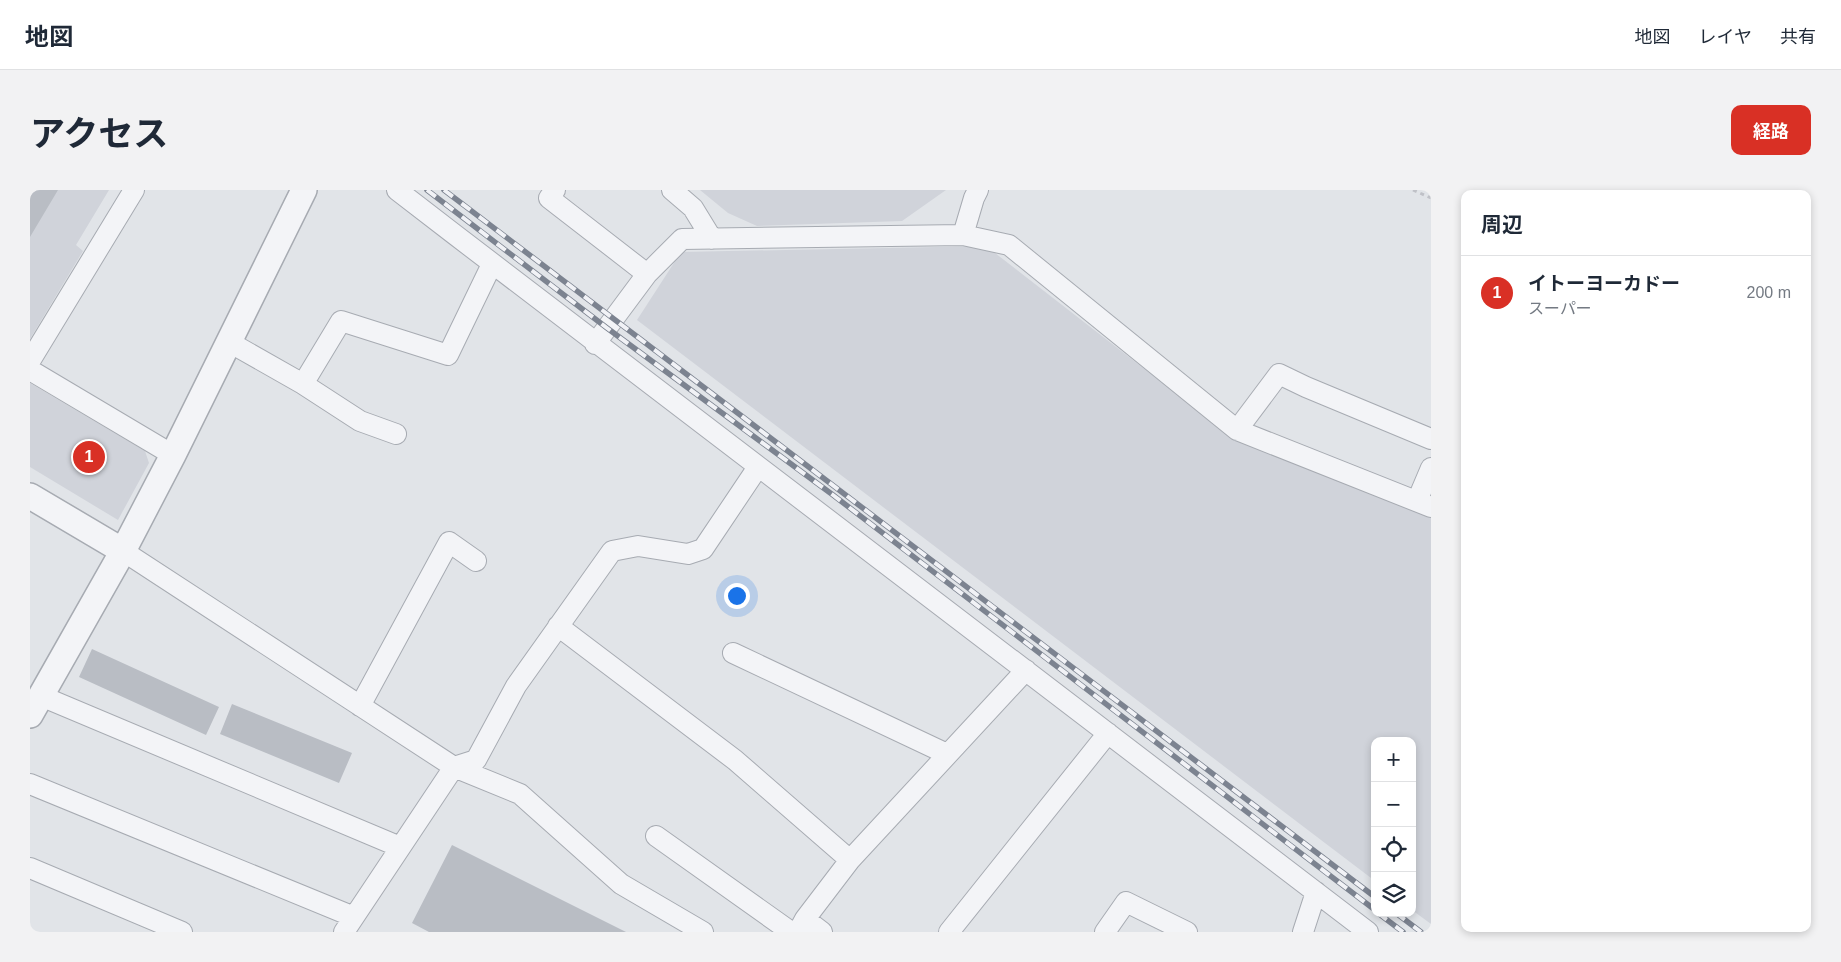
<!DOCTYPE html>
<html lang="ja">
<meta charset="utf-8">
<style>
body{margin:0;font-family:Helvetica,"Noto Sans JP",sans-serif;background:#f2f2f3;color:#1f2937}
.controls{position:absolute;right:15px;bottom:15px;display:grid;overflow:hidden;border-radius:10px;box-shadow:0 2px 8px #0003}
.controls button{width:45px;height:45px;display:grid;place-items:center;padding:0;border:0;border-bottom:1px solid #e0e1e3;background:#fff;color:#1f2937;font:25px sans-serif}
.you{position:absolute;left:706px;top:405px;width:18px;height:18px;margin:-12px;border:4px solid #fff;border-radius:50%;background:#1a73e8;box-shadow:0 0 0 8px #1a73e833}
.badge{display:grid;place-items:center;width:32px;height:32px;border-radius:50%;background:#d93025;color:#fff;font-size:16px;font-weight:700}
.pin{position:absolute;translate:-50% -50%;border:2px solid #fff;box-shadow:0 1px 5px #0006}
.list{margin:0;padding:0;list-style:none}
h2{display:flex;justify-content:space-between;align-items:center;height:65px;margin:0;padding:0 20px;font-size:21px}
h2 small{font-size:16px;font-weight:400;color:#747a83}
.list li{display:grid;grid-template-columns:32px 1fr auto;gap:15px;align-items:center;box-sizing:border-box;height:75px;padding:0 20px;border-top:1px solid #e0e1e3}
.list b{display:block;font-size:19px;white-space:nowrap}
.list p{margin:0;font-size:16px;white-space:nowrap;color:#747a83}
.list em{font-size:16px;font-style:normal;color:#747a83}
.icon{flex:none;width:28px;height:28px;fill:none;stroke:currentColor;stroke-width:2;stroke-linecap:round;stroke-linejoin:round}
.map{position:relative;flex:none;width:1401px;height:742px;overflow:hidden;border-radius:10px}
header{display:flex;align-items:center;gap:30px;box-sizing:border-box;height:70px;padding:0 25px;background:#fff;border-bottom:1px solid #e0e1e3}
header strong{font-size:24px}
nav{display:flex;gap:28px;margin-inline-start:auto;font-size:18px}
.intro{display:flex;align-items:center;justify-content:space-between;box-sizing:border-box;height:120px;padding:0 30px}
h1{margin:0;font-size:35px}
.button{padding:12px 22px;border-radius:10px;background:#d93025;color:#fff;font-size:18px;font-weight:700}
main{display:flex;gap:30px;padding:0 30px}
aside{flex:1;background:#fff;border-radius:10px;box-shadow:0 2px 8px #0003}
.map>svg:first-child{display:block}
.built{fill:#d0d3da}
.building{fill:#b9bdc4}
.lines{fill:none;stroke-linecap:round;stroke-linejoin:round}
.minor-casing{stroke:#a7abb2;stroke-width:22}
.tertiary-casing{stroke:#a7abb2;stroke-width:28}
.path{stroke:#bfc1c7;stroke-width:3;stroke-dasharray:4 4;stroke-linecap:butt}
.minor{stroke:#f3f4f7;stroke-width:20}
.tertiary{stroke:#f3f4f7;stroke-width:25}
.rail-casing{stroke:#7c8390;stroke-width:5.5}
.rail{stroke:#f1f2f6;stroke-width:4;stroke-dasharray:11;stroke-linecap:butt}
</style>
<header>
<strong>地図</strong>
<nav><a>地図</a><a>レイヤ</a><a>共有</a></nav>
</header>
<div class="intro"><h1>アクセス</h1><a class="button">経路</a></div>
<main>
<div class="map">
<svg width="1401" height="742" viewBox="0 0 1401 742">
<rect width="100%" height="100%" fill="#e1e4e8"/>
<!-- built -->
<path class="built" d="M0,0h79l-33,55 7,6 -53,88z
M670,0h246l-44,31 -145,5 -29,-13z
M956,56l246,191 199,81v406l-19,-14v-169h-37v140l-738,-561 44,-68z
M0,193l115,68 4,12 -31,57 -88,-53z"/>
<!-- building -->
<path class="building" d="M0,0h28l-28,47z
M62,459l127,58 -13,28 -127,-58z
M202,514l120,49 -13,30 -119,-49z
M422,655l174,87h-197l-17,-9z"/>
<g class="lines">
<defs>
<path id="minor" d="M367,0c322,249 647,494 971,742
M525,0l-6,8 98,76
M642,0l21,18 19,31
M933,45l11,-37 4,-8
M199,152l74,42 38,-63 107,34 44,-91
M565,154l52,-70 35,-35 281,-4 46,10 228,185 194,77
M0,171l104,-171
M0,180l143,85
M273,194l57,37 36,13
M1207,240l42,-56 27,13 125,52
M1387,311l14,-33
M93,361l331,216 66,27 101,90 82,48
M528,436l177,134 115,100
M703,463l214,101
M11,506l359,151
M330,516l89,-164 27,19
M0,594l324,133
M626,646l135,96
M0,678l152,64
M775,729l17,13
M314,742l110,-165 22,-7 40,-74 96,-135 26,-5 50,8 15,-5 55,-82
M768,742l7,-13 45,-59 176,-190
M919,742l159,-199
M1075,742l21,-30 61,30
M1273,742l13,-40"/>
<path id="tertiary" d="M0,306l93,55
M0,525l93,-164 50,-96 131,-265"/>
</defs>
<!-- minor casing -->
<use href="#minor" class="minor-casing"/>
<!-- tertiary casing -->
<use href="#tertiary" class="tertiary-casing"/>
<!-- path -->
<path class="path" d="M1383,0l18,8"/>
<!-- minor -->
<use href="#minor" class="minor"/>
<!-- tertiary -->
<use href="#tertiary" class="tertiary"/>
<defs>
<path id="rail" d="M397,0l180,138 226,167 542,415
M414,0l931,707
M1348,723l25,19
M1366,723l25,19"/>
</defs>
<!-- rail casing -->
<use href="#rail" class="rail-casing"/>
<!-- rail -->
<use href="#rail" class="rail"/>
</g>
</svg>
<div class="controls">
<button>+</button>
<button>−</button>
<button><svg class="icon" aria-label="locate" viewBox="0 0 24 24"><circle cx="12" cy="12" r="6"/><path d="M12 2v4M12 18v4M2 12h4M18 12h4"/></svg></button>
<button><svg class="icon" aria-label="layers" viewBox="0 0 24 24"><path d="M12 4l9 5-9 5-9-5zM3 14l9 5 9-5"/></svg></button>
</div>
<div class="you"></div>
<div class="pin badge" style="left:59px;top:267px">1</div>
</div>
<aside>
<h2>周辺<small></small></h2>
<ul class="list">
<li><span class="badge">1</span><div><b>イトーヨーカドー</b><p>スーパー</p></div><em>200 m</em></li>
</ul>
</aside>
</main>
